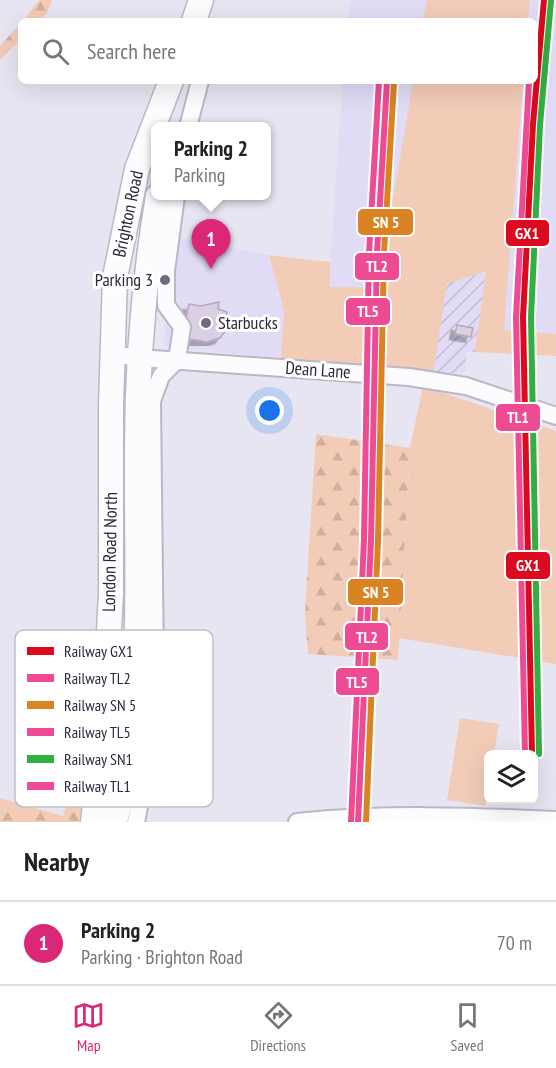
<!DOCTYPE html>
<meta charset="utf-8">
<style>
body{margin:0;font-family:"PT Sans Narrow",sans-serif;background:#f6f6f6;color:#222}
.controls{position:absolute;right:18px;bottom:18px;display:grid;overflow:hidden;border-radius:9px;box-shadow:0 6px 24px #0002}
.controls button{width:54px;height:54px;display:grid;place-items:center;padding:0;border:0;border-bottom:2px solid #e0e0e0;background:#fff;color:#222;font:30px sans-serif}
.you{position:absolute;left:270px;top:411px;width:21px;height:21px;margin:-15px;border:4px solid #fff;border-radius:50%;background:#1a73e8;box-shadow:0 0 0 9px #1a73e833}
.badge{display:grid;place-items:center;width:39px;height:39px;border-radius:50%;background:#db2777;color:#fff;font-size:20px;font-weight:700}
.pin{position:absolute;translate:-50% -50px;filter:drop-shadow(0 2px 3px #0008)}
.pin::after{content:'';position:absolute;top:32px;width:21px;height:18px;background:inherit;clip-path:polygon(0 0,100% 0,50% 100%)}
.popup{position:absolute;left:151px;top:122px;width:120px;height:78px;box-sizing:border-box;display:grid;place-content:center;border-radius:9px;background:#fff;filter:drop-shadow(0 2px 4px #0005);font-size:20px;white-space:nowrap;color:#767676}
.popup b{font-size:22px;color:#222}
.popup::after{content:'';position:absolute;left:50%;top:100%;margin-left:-12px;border:12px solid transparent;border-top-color:#fff}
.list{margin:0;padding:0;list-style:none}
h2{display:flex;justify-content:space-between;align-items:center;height:78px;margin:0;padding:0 24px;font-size:26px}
h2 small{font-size:20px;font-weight:400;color:#767676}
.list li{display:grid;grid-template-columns:39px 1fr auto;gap:18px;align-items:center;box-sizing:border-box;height:84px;padding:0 24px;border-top:2px solid #e0e0e0}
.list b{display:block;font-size:22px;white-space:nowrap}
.list p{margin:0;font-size:20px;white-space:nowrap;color:#767676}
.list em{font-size:20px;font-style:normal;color:#767676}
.icon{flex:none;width:33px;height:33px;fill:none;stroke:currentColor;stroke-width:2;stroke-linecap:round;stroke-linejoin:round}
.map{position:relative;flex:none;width:556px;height:822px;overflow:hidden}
.search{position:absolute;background:#fff;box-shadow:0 6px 24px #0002;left:18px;right:18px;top:18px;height:66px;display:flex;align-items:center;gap:15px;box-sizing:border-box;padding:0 21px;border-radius:9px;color:#767676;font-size:22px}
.sheet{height:162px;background:#fff}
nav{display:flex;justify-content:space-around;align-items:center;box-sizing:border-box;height:84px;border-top:2px solid #e0e0e0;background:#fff;font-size:16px;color:#767676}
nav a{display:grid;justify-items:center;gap:3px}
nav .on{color:#db2777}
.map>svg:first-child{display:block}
.built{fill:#e1dbf6}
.industrial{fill:url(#industrial-furrows)}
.grass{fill:#f3ccb8}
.forest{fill:url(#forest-firs)}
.building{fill:#dacfe4;stroke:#b1aab8;stroke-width:1.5;filter:url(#shadow)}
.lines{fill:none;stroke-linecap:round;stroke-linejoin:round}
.minor-casing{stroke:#bab7c7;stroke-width:20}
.highway-casing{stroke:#bab7c7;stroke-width:27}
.minor{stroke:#fcfbfd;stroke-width:16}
.highway{stroke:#fcfbfd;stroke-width:24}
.rail-1-casing{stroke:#fff;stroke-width:10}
.rail-2-casing{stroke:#fff;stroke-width:10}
.rail-3-casing{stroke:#fff;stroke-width:10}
.rail-4-casing{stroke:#fff;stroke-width:10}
.rail-5-casing{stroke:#fff;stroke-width:10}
.rail-6-casing{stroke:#fff;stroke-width:10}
.rail-1{stroke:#dc0a1e;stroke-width:6}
.rail-2{stroke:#ee4b95;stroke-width:6}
.rail-3{stroke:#d98322;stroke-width:6}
.rail-4{stroke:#ee4b95;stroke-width:6}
.rail-5{stroke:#33ae40;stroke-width:6}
.rail-6{stroke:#ee4b95;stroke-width:6}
.poi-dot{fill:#6e6a7c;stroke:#fff;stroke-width:2}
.labels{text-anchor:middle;stroke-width:6;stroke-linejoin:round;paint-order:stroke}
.street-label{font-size:18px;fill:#2d273d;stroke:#fff}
.poi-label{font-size:18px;fill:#2d273d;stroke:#fff;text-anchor:end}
.key{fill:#fff;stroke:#c0bec5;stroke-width:1.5}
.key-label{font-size:16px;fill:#2d273d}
.line-badge{stroke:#fff;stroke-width:2}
.badge-label{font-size:16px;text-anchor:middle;font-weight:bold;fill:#fff}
</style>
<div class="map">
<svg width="556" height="822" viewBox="0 0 556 822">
<defs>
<pattern id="industrial-furrows" width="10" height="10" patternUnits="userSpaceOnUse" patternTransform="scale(1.5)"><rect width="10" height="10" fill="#e1dbf6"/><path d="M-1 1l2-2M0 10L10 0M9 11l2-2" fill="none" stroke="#c1bcd4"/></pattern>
<pattern id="forest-firs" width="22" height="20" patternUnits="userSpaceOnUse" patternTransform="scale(1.5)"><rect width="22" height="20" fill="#f3ccb8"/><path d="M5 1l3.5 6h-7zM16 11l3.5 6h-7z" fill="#d1af9f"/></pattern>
<filter id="shadow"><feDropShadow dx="-5.5" dy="5.5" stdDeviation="0" flood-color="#0004"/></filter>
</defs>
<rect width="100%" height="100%" fill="#e8e5f2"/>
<!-- built -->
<path class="built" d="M351,0h205v340l-90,11 -1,21 -140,-37 18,-254h192v-60h-188z
M172,236l97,19 15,56 -3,47 -117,-12z"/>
<!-- industrial -->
<path class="industrial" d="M486,271l-11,81h-9l-1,20 -32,3 14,-91z"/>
<!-- grass -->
<path class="grass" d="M427,0h103l-2,21h-105z
M413,81h110l-19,249 52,4v22l-81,-4 11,-81 -39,13 -14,91 -152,-17 3,-47 -15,-56 61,7v25l53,1 4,-52z
M423,386l133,45v233l-157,-26 11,-190z
M460,718l39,6 -5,30h-6l-2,52 -39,-6z"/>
<!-- forest -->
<path class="forest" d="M39,0h13l-5,13 -8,8h-16z
M21,23v16l-21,21v-14z
M316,434l94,14 -12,212 -90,-6 -3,-41z
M79,765l8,16 -8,41h-79v-24l63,18z"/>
<!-- building -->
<path class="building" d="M219,302l-1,7 9,3 -3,21 -4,5 -13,4 -25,-4 7,-34 12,2z
M457,325l16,3 -2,9 -16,-3z"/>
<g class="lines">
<defs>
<path id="minor" d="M188,127l12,-46
M112,354l27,4 270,19 57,9 90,30
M136,822l12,-61 7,-93 -3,-267 9,-25 16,-16 5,-33 -16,-22v-34l10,-75
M297,822c87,-9 172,-6 259,-2"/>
<path id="highway" d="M194,21l7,-21
M93,822l10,-86 8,-142v-189l4,-128 22,-108 34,-88
M115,822c30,-121 21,-249 22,-372 0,-86 7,-170 21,-254"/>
</defs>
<!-- minor casing -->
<use href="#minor" class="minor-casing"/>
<!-- highway casing -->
<use href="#highway" class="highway-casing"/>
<!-- minor -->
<use href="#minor" class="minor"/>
<!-- highway -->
<use href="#highway" class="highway"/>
<defs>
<path id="rail-1" d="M532,754l-9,-437 10,-193 11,-124"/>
<path id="rail-2" d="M358,822l13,-282 6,-287 10,-172"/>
<path id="rail-3" d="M366,822l12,-282 6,-287 10,-171"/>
<path id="rail-4" d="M351,822l13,-282 5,-287 10,-172"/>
<path id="rail-5" d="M539,754l-8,-437 9,-192 11,-124"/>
<path id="rail-6" d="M525,754l-9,-437 13,-236"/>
</defs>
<!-- rail-1 casing -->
<use href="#rail-1" class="rail-1-casing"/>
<!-- rail-2 casing -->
<use href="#rail-2" class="rail-2-casing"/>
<!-- rail-3 casing -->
<use href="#rail-3" class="rail-3-casing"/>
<!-- rail-4 casing -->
<use href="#rail-4" class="rail-4-casing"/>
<!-- rail-5 casing -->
<use href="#rail-5" class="rail-5-casing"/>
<!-- rail-6 casing -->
<use href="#rail-6" class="rail-6-casing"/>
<!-- rail-1 -->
<use href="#rail-1" class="rail-1"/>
<!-- rail-2 -->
<use href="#rail-2" class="rail-2"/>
<!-- rail-3 -->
<use href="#rail-3" class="rail-3"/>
<!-- rail-4 -->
<use href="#rail-4" class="rail-4"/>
<!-- rail-5 -->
<use href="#rail-5" class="rail-5"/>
<!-- rail-6 -->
<use href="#rail-6" class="rail-6"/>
</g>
<!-- markers -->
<g class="poi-dot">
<circle cx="165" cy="280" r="6"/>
<circle cx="206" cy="323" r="6"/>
</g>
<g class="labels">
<!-- street labels -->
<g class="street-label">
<text transform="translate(128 214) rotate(-78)" y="6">Brighton Road</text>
<text transform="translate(318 370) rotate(4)" y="6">Dean Lane</text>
<text transform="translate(110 552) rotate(-89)" y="6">London Road North</text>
</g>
<!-- poi labels -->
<g class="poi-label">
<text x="153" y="286">Parking 3</text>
<text x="218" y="329" text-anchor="start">Starbucks</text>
</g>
</g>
<!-- legend -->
<rect x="15" y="630" width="198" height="177" rx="9" class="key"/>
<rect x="27" y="647" width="27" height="8" fill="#dc0a1e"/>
<rect x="27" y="674" width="27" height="8" fill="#ee4b95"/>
<rect x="27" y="701" width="27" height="8" fill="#d98322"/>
<rect x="27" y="728" width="27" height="8" fill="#ee4b95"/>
<rect x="27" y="755" width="27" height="8" fill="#33ae40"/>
<rect x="27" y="782" width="27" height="8" fill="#ee4b95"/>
<g class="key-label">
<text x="64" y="657">Railway GX1</text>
<text x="64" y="684">Railway TL2</text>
<text x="64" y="711">Railway SN 5</text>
<text x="64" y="738">Railway TL5</text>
<text x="64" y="765">Railway SN1</text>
<text x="64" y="792">Railway TL1</text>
</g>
<g class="line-badge">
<rect x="357" y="208" width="57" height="28" rx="6" fill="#d98322"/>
<rect x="505" y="219" width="45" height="28" rx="6" fill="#dc0a1e"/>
<rect x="354" y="252" width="46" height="29" rx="6" fill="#ee4b95"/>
<rect x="345" y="297" width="46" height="29" rx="6" fill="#ee4b95"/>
<rect x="495" y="403" width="46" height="29" rx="6" fill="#ee4b95"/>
<rect x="505" y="551" width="46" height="29" rx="6" fill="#dc0a1e"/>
<rect x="347" y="578" width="57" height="28" rx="6" fill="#d98322"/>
<rect x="344" y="622" width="45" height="29" rx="6" fill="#ee4b95"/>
<rect x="335" y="667" width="45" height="29" rx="6" fill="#ee4b95"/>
</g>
<g class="badge-label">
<text x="386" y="228">SN 5</text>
<text x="527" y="239">GX1</text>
<text x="377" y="272">TL2</text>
<text x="368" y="317">TL5</text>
<text x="518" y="423">TL1</text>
<text x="528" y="571">GX1</text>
<text x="376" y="598">SN 5</text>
<text x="367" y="643">TL2</text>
<text x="357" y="688">TL5</text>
</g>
</svg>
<div class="controls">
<button><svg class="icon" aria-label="layers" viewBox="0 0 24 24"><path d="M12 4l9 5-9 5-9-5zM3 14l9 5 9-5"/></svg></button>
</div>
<div class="you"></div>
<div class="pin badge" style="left:211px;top:269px">1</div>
<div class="popup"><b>Parking 2</b>Parking</div>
<div class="search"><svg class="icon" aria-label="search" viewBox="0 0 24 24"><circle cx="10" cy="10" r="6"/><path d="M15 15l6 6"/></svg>Search here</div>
</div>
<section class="sheet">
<h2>Nearby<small></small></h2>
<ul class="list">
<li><span class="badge">1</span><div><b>Parking 2</b><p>Parking · Brighton Road</p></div><em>70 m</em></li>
</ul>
</section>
<nav>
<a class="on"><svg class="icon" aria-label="map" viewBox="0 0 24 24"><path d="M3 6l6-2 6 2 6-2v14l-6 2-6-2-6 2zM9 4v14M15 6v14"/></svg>Map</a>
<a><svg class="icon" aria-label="directions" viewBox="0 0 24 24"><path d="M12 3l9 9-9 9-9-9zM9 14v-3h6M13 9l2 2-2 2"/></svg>Directions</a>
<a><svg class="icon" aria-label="saved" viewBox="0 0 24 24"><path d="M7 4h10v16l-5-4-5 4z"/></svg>Saved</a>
</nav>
